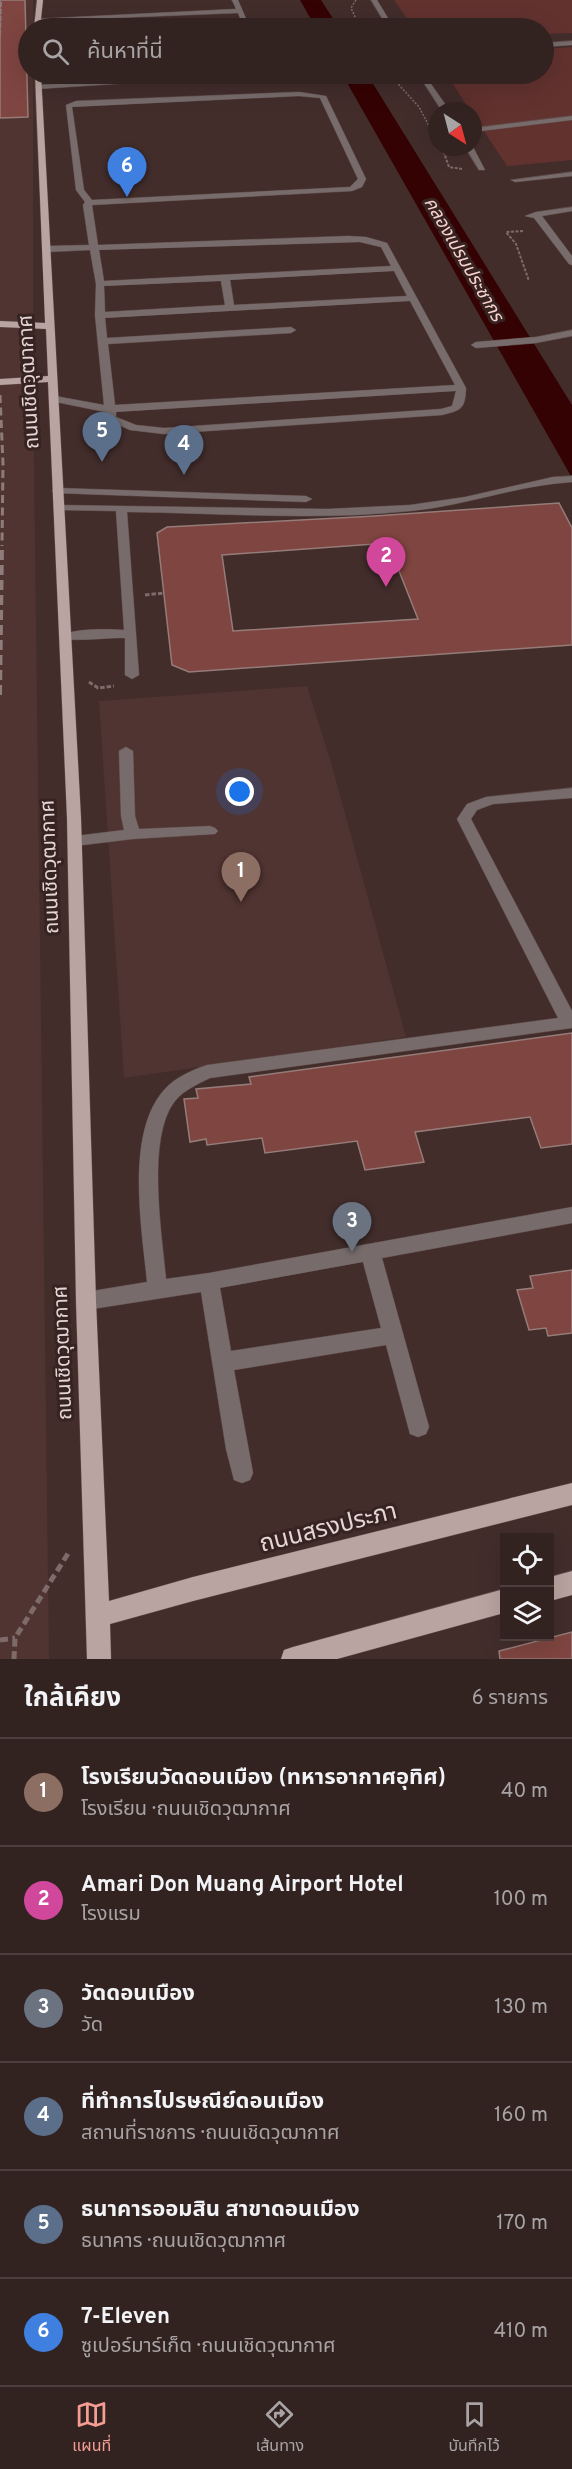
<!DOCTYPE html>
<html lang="th">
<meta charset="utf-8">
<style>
body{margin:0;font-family:Overpass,"Noto Sans Thai",sans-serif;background:#3d2f2d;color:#f1f3f6}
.controls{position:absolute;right:18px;bottom:18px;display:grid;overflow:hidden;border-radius:0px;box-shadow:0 6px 24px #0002}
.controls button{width:54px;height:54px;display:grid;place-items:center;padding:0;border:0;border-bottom:2px solid #4d3f3e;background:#322220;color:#f1f3f6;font:30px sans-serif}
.compass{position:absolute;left:428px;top:102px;width:54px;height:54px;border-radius:50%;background:#322220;box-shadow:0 6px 24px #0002;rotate:144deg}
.you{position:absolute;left:240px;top:792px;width:21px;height:21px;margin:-15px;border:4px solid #fff;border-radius:50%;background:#1a73e8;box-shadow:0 0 0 9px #1a73e833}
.badge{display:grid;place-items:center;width:39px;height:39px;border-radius:50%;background:#f59c93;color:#fff;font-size:20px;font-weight:700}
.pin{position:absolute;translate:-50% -50px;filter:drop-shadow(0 2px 3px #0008)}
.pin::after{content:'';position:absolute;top:32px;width:21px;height:18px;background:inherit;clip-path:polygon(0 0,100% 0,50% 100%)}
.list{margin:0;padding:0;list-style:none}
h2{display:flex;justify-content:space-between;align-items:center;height:78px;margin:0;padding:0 24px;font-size:26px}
h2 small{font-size:20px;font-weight:400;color:#a8a4a5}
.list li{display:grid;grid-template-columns:39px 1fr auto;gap:18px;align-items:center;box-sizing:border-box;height:108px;padding:0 24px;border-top:2px solid #4d3f3e}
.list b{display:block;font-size:22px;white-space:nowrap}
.list p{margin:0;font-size:20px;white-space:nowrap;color:#a8a4a5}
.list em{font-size:20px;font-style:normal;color:#a8a4a5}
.icon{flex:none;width:33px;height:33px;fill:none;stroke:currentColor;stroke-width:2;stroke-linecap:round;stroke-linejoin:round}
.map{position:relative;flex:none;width:572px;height:1659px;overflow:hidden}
.search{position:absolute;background:#322220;box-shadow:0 6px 24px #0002;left:18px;right:18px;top:18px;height:66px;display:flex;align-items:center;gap:15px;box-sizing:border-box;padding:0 21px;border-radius:33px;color:#a8a4a5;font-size:22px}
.sheet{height:726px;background:#322220}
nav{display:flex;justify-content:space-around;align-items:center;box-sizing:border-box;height:84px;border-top:2px solid #4d3f3e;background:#322220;font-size:16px;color:#a8a4a5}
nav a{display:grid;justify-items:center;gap:3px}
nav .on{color:#f59c93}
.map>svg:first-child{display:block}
.built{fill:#503431}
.green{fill:#62322f}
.water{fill:#350203}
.building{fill:#7f4540;stroke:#957c79;stroke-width:1.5;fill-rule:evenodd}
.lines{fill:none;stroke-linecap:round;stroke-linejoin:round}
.minor-casing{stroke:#5f4b49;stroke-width:1}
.major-casing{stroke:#5f4b49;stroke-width:1}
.path-far3{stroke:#7e6b69;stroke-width:1.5;stroke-dasharray:2 1.5;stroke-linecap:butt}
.path-far2{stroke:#7e6b69;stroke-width:2;stroke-dasharray:3 1.5;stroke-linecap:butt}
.path-far1{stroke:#7e6b69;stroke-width:3;stroke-dasharray:4.5 2;stroke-linecap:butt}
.path{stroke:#7e6b69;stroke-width:5;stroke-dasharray:8 4.5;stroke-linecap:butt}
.minor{fill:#776c6b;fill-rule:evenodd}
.major{fill:#baa4a1;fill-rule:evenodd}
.rail-far2{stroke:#8e7c7a;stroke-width:2;stroke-dasharray:5 2;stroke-linecap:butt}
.rail-far1{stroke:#8e7c7a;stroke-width:3;stroke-dasharray:8 4.5;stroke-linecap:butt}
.rail{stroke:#8e7c7a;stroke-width:4;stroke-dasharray:10 5;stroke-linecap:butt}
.labels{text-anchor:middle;stroke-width:6;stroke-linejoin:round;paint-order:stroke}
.far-water-label{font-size:18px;font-style:italic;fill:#fad3cf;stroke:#372321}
.street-label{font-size:20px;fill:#e4d6d4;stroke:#372321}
.near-street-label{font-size:24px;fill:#e4d6d4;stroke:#372321}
</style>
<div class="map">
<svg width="572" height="1659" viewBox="0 0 572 1659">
<rect width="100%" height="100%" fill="#422d2b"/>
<!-- built -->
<path class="built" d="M0,0h33v28h-5v46h5v312l16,1273h-49z
M307,686l25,80 74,271 -282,41 -25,-377z"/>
<!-- green -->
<path class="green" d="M394,0h178v33l-28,1v-6h-130z
M572,47v113l-65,6 -61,-92h98v-25z"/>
<!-- water -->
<path class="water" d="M300,0h21l18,28h-23z
M342,74h25l205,331v73z"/>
<!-- building -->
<path class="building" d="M0,0h25l3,117 -28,1z
M559,503l13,25v117l-383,27 -17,-7 -15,-132 10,-6 208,-11zM388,543l30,76 -185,12 -11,-76z
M572,1033v111l-31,4 -11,-31 -115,15 9,30 -59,8 -8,-29 -92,12 -3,-15 -55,7 -1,-6 -16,3 -6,-43 14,-1 -2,-9 55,-5 -2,-7z
M572,1270v63l-24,3 -2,-8 -17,2 -12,-40 16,-2 -3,-12z
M572,1632v27h-72l-1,-8z"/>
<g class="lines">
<defs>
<path id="minor" d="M232,0h6l12,28h-6l-6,-15 -201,8 -3,-2 202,-10z
M371,0h6l17,28h-6z
M572,41v4l-28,2v-4z
M238,74h29l-229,15 -3,-2 3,-2z
M418,74h6l26,37h-8z
M299,92l27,4 40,83 -4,8 -10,4 -260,14 6,40 250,-9 18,1 21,6 79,145c-1,21 -4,22 -24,27l-278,19 -34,-4 -23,-10 -2,-8 -54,-11 -1,-2 5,-3 49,9 -9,-90 1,-31 -6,-34 -43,2 -4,-3 4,-3 42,-1 -6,-40 2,-3 -9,-12 -10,-85 10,-4zM299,96l21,2 38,81 -8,8 -258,13 -8,-10 -12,-83zM360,242l21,5 10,19 -287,15 -5,-31zM394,271l13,25 -173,9 -4,-25zM221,281l4,24 -120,7 -1,-26zM410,301l45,84 -340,20 -7,-61 183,-11 5,-3 -5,-3 -184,11 -2,-20zM456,391l-4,15 -11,3 -277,19 -28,-3 -20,-8v-5z
M572,116v4l-99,12v-4z
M465,147h8l12,23h-6z
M572,172v4l-57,6 -4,-2z
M572,207v4l-30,5 30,40v9l-3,-1 -35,-46 -9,-2 11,-4z
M572,330v6l-36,7 -60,5 -5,-3 5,-3 60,-5z
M572,476v6c-54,3 -107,24 -162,29 -93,10 -189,2 -283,1l12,163 -7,4 -7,-4v-37c-14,-1 -59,5 -65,-1 10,-9 49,-8 64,-7l-8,-119 -56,-1 -4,-1v-4l271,4 83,-4 55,-8 88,-20z
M58,488l248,8 6,3 -6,3 -252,-9 -2,-2z
M126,747l7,4 2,65 4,13 71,-3 5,2 3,3 -3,3 -82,5 -58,7 -5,-2 -3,-3 3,-3 5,-2 49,-6 -3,-14 -2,-65z
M572,788v10l-79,6 -16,6 -6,9 101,192v17l-362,50c-12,6 -26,12 -35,23 -29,37 -13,133 -9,178l43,-6 363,-66v16l-190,35 47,169 -3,7 -8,3 -8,-3 -24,-89 -152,25 19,103 -3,7 -8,3 -8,-3 -8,-31 -25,-157 -115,18 -7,-3 -3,-6 3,-6 7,-3 61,-10c-5,-53 -22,-148 17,-192 10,-12 28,-20 43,-25l351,-47 -101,-199 10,-15 19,-7zM363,1262l18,66 -150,23 -11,-63z"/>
<path id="major" d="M37,0h6l-3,28h-6z
M35,74h6l40,744 15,483 13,300 84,-24 379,-94v22l-379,96 -83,23 1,35h-24l-11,-358 -9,-483 -19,-436 -48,3v-6l48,-3 -2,-47 -46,-2v-6l45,2z
M572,1571v24l-22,6v-24z
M504,1589v24l-167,46h-56l3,-9 9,-3z"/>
</defs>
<!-- minor casing -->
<use href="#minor" class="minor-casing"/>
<!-- major casing -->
<use href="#major" class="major-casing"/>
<!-- path-far3 -->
<path class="path-far3" d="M356,0l-5,8 9,20
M389,74l30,33 18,34"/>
<!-- path-far2 -->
<path class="path-far2" d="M442,147l7,20 13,2
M523,231l-17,1 10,12 13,37"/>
<!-- path-far1 -->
<path class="path-far1" d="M145,595l19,-2
M89,682l9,6 16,-2"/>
<!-- path -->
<path class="path" d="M0,1640l15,-2
M14,1659l1,-21 54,-86"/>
<!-- minor -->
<use href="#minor" class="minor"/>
<!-- major -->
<use href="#major" class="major"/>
<!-- rail-far2 -->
<path class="rail-far2" d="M0,35l1,-35"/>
<!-- rail-far1 -->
<path class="rail-far1" d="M0,395l3,69 -1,82"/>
<!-- rail -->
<path class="rail" d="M0,695l2,-150"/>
</g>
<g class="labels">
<!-- far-water labels -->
<g class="far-water-label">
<text transform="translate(464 259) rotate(60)" y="6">คลองเปรมประชากร</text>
</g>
<!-- street labels -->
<g class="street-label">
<text transform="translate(28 382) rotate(-93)" y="7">ถนนเชิดวุฒากาศ</text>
<text transform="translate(49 867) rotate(-92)" y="7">ถนนเชิดวุฒากาศ</text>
<text transform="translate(62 1353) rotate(-92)" y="7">ถนนเชิดวุฒากาศ</text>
</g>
<!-- near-street labels -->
<g class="near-street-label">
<text transform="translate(328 1527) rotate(-14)" y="8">ถนนสรงประภา</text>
</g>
</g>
</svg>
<div class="controls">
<button><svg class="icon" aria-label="locate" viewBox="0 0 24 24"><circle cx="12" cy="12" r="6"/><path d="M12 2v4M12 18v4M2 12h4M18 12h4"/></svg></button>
<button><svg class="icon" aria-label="layers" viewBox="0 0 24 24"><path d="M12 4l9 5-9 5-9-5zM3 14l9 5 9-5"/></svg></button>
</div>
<svg class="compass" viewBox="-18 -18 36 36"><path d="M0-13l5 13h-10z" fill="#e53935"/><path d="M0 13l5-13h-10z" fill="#a8a4a5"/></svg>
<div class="you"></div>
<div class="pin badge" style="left:241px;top:902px;background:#8d6e63">1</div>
<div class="pin badge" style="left:386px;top:587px;background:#d1479c">2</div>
<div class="pin badge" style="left:352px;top:1252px;background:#6b7280">3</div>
<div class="pin badge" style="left:184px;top:475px;background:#5c6f8a">4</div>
<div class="pin badge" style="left:102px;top:462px;background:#5c6f8a">5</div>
<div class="pin badge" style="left:127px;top:197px;background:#3f7fe0">6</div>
<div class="search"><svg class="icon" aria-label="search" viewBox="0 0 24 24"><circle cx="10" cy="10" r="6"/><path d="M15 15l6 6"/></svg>ค้นหาที่นี่</div>
</div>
<section class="sheet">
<h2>ใกล้เคียง<small>6 รายการ</small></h2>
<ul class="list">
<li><span class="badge" style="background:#8d6e63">1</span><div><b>โรงเรียนวัดดอนเมือง (ทหารอากาศอุทิศ)</b><p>โรงเรียน · ถนนเชิดวุฒากาศ</p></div><em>40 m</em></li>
<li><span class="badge" style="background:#d1479c">2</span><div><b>Amari Don Muang Airport Hotel</b><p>โรงแรม</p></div><em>100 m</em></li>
<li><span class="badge" style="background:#6b7280">3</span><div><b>วัดดอนเมือง</b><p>วัด</p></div><em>130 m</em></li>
<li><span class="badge" style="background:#5c6f8a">4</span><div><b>ที่ทำการไปรษณีย์ดอนเมือง</b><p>สถานที่ราชการ · ถนนเชิดวุฒากาศ</p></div><em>160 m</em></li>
<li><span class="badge" style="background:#5c6f8a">5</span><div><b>ธนาคารออมสิน สาขาดอนเมือง</b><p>ธนาคาร · ถนนเชิดวุฒากาศ</p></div><em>170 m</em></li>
<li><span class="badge" style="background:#3f7fe0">6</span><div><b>7-Eleven</b><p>ซูเปอร์มาร์เก็ต · ถนนเชิดวุฒากาศ</p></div><em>410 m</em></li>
</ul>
</section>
<nav>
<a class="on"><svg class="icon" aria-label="map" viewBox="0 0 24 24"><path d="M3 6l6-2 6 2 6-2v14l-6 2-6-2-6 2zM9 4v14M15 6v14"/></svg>แผนที่</a>
<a><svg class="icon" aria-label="directions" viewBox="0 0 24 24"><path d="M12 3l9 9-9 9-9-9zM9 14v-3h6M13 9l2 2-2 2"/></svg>เส้นทาง</a>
<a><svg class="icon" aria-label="saved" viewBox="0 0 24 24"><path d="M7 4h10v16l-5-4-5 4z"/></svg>บันทึกไว้</a>
</nav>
